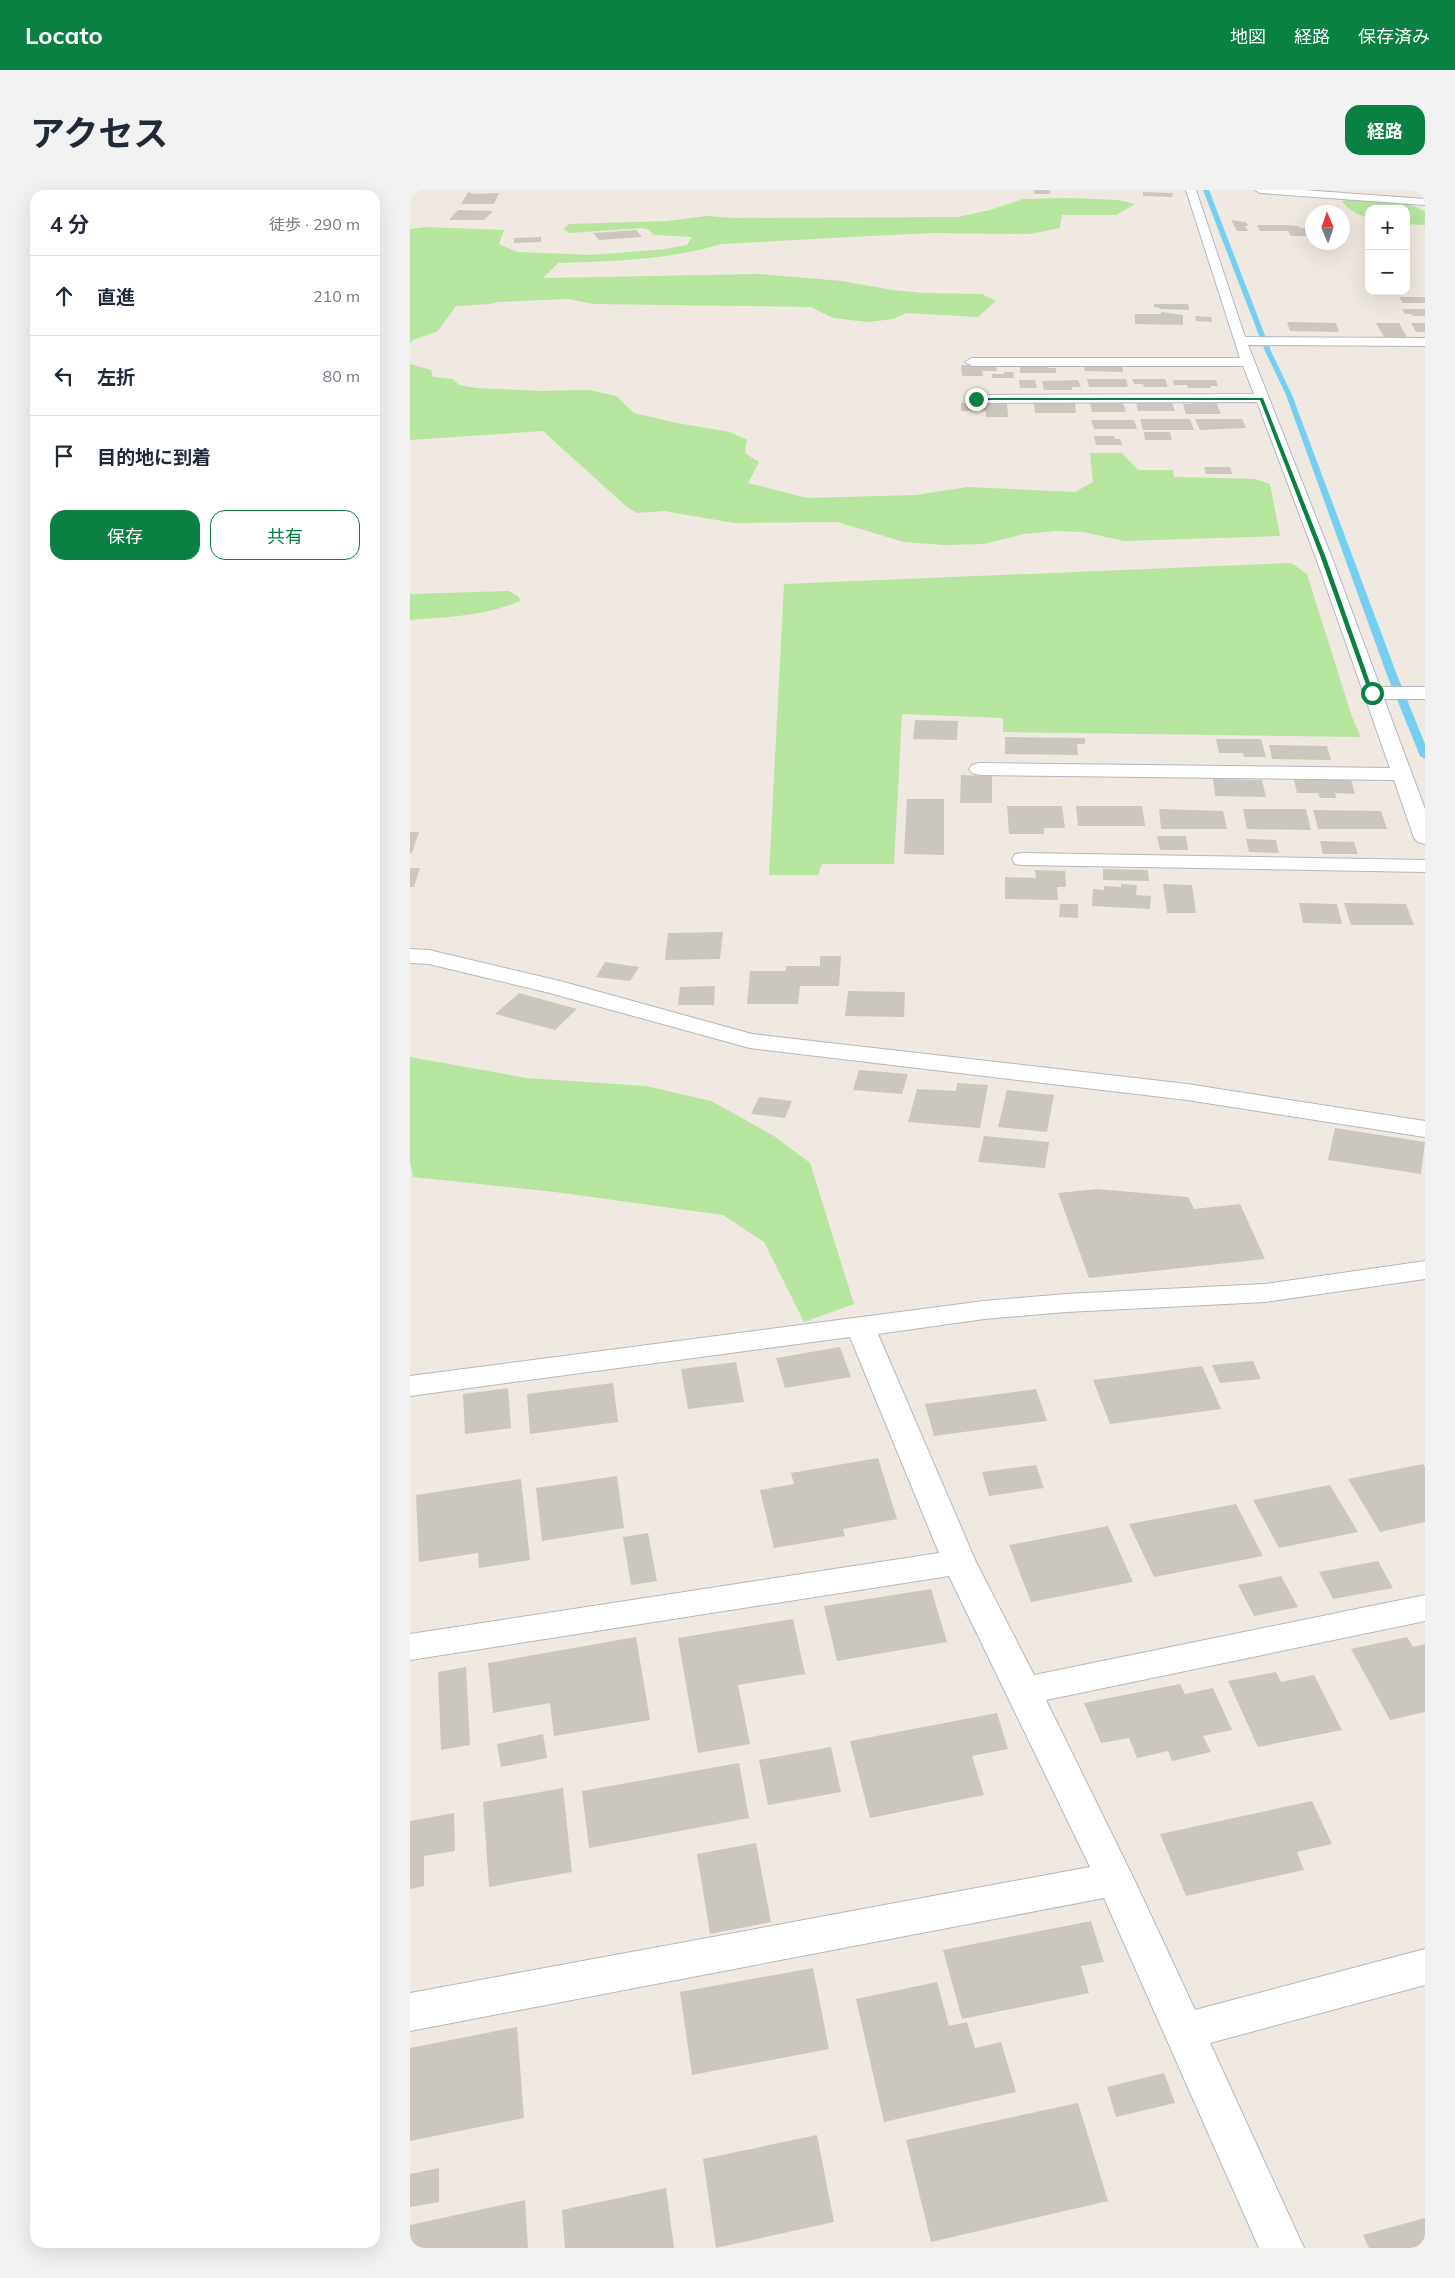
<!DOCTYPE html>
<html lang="ja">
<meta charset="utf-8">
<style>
body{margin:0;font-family:Mulish,"Noto Sans JP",sans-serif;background:#f2f2f3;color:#1f2937}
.controls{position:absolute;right:15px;top:15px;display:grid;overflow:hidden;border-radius:10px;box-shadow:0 5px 20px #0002}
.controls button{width:45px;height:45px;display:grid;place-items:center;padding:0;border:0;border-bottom:1px solid #e0e1e3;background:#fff;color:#1f2937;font:25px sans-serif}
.compass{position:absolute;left:895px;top:15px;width:45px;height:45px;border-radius:50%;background:#fff;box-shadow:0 5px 20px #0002;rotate:358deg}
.stop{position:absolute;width:15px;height:15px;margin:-11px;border:4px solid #0b8043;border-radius:50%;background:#fff}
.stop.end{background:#0b8043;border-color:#fff;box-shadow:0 1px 5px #0008}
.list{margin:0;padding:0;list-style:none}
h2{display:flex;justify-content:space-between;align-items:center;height:65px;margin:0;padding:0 20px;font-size:21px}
h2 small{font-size:16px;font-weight:400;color:#747a83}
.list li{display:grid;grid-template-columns:32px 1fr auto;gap:15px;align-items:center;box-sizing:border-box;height:80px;padding:0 20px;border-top:1px solid #e0e1e3}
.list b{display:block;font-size:19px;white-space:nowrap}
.list em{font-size:16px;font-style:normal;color:#747a83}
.actions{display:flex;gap:10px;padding:15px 20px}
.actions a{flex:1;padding:11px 0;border:1px solid #0b8043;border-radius:15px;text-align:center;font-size:18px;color:#0b8043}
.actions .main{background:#0b8043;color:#fff}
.icon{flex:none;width:28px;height:28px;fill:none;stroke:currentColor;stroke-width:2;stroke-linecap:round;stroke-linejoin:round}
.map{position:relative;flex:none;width:1015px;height:2058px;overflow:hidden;border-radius:15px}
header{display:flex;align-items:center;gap:30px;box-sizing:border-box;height:70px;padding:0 25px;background:#0b8043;color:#fff}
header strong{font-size:24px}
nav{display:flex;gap:28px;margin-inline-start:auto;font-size:18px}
.intro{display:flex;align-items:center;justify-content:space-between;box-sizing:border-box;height:120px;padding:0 30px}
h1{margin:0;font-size:35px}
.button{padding:12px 22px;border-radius:15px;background:#0b8043;color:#fff;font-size:18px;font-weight:700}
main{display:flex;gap:30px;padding:0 30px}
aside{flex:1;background:#fff;border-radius:15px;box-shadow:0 5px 20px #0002}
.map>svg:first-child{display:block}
.green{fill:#b6e59e}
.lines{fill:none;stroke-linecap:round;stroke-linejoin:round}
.stream{fill:#75cff0;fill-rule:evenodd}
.building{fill:#cbc7bf}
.street-casing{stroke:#b4b7c1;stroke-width:2}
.street{fill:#fff;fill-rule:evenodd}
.route{fill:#0b8043}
</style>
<header>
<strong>Locato</strong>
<nav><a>地図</a><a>経路</a><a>保存済み</a></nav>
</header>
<div class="intro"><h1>アクセス</h1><a class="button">経路</a></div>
<main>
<aside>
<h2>4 分<small>徒歩 · 290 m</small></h2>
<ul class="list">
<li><svg class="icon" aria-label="ahead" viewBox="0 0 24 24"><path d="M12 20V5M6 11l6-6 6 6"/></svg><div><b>直進</b></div><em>210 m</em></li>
<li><svg class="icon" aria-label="left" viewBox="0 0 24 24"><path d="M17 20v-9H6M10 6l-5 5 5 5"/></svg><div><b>左折</b></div><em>80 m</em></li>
<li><svg class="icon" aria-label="arrive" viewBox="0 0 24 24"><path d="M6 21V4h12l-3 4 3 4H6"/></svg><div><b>目的地に到着</b></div></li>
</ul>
<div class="actions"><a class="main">保存</a><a>共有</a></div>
</aside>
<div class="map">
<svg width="1015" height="2058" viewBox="0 0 1015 2058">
<rect width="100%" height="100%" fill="#efe9e1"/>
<!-- green -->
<path class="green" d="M657,8l51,2 17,4 -19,11h-54l-2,13 -30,6 -101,-1 -208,11c-52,16 -108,17 -163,19l-15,15 215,-4 84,7 50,9 31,3 59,1 14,7 -18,16 -72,-4 -13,6 -25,3 -35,-4 -22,-11 -218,-3 -24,-5 -71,3 -8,2 -34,2 -18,25 -25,9 -3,3v-114l16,-2 78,3 -5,14 18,8 75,3 74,-6 21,-4 5,-8 -38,-2 -5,-5 -6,-2 -74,5 -5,-4 5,-5 98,-3 40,-5 27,2 224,-1 32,-7 33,-11z
M942,9c23,1 54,-1 73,13v13l-19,-1v-15h-37v9c-11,-3 -21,-8 -27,-17z
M0,174l21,6 2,7 20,2 6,6 18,3 62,3 50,-1 27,6 18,17 43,10 53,9 17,8 -2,13 14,9 -11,21 59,15 109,-3 52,-8 107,5 18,-10 -3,-29h32l16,17h35l1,7 81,2 15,5 10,52 -156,5 -41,-9 -27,-1 -32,3 -40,10 -40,1 -40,-3 -67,-20 -103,1 -70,-12 -27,2 -10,-6 -84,-76 -133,9z
M881,373l16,11 45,143 9,20 -358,-5v-14l-101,-4 -8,150h-72l-4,11h-49l15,-291z
M99,401l10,6 1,4c-34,15 -73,16 -110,19v-26z
M0,867l116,21 120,8 65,15 63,35 36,27 44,141 -50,18 -40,-80 -41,-27 -168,-23 -142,-15 -3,-16z"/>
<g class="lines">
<!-- stream -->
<path class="stream" d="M793,0h6l62,161 21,44 105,280 28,69v15l-5,-3 -33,-81 -101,-280 -21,-44z"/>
</g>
<!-- building -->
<path class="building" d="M624,0h16v4h-16z
M58,2l6,2 25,-1 -5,11h-33z
M733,2l30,1 -1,4 -29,-1z
M48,20l35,1 -9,9h-35z
M821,30l15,2 3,4h-4l3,5h-11z
M847,35h30l12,1 1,2h12v8h-21l-3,-5h-28z
M226,40l6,7 -43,3 -6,-7z
M131,47v5l-27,1v-5z
M989,107h26v6h-22z
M744,114h34l1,6 -29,-1v-1l-6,-1z
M992,119h23v7h-12l-2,-2h-6z
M751,122l22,3v10l-48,-1v-10h26z
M785,126l16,1 1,5 -16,-1z
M877,132l49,1 3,9 -49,-1z
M966,133h23l8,14h-23z
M1001,133h14v9h-9z
M712,174l1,8 -38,-1 -1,-5z
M551,175h35l1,6h-15l1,5h-21z
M610,175l28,1v2h8v5h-36z
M594,182h9l1,6h-22v-4h12z
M677,189h39l2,8h-39z
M722,189h33l3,8h-24l-1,-3h-9z
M609,190h16l2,8h-17z
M668,190l3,7h-9v3h-28l-2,-9z
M763,190h43l2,6h-8l1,2h-23l-1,-3h-13z
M782,212h24l5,12h-35l-3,-10h10z
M551,213h46l1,14h-22v-6h-25z
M624,213h41l1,10h-41z
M680,213h33l3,9h-34z
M726,213h36l3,8h-37z
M730,229h50l4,11h-51z
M785,229h47l4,9 -46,2z
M681,230h43l3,9h-43z
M734,242h26l2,8h-27z
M684,246h20l1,3h5l2,6h-26z
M794,277h26l2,7h-26z
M505,530l43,1 -1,19 -44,-1z
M595,547l80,1v6h-8l1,11 -73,-1z
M806,549h45l5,18h-22l-1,-4h-24z
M859,555l58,1 4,14 -59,-1z
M551,585l31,1v27h-32z
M803,589l49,1 4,17 -51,-1z
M884,589l57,1 4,14 -20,-1 1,5h-16l-2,-5h-21z
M497,609h37v56l-40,-1z
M597,616h55l3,22h-21v6h-35z
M666,616h66l3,20h-67z
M749,619l64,2 4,18h-66z
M833,619h63l5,21 -64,-1z
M903,620l68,1 6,18h-69z
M0,642h9l-7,21h-2z
M747,646h29l2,14h-28z
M836,649l30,1 3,13 -30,-1z
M910,651l34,1 4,12h-35z
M0,678h10l-6,19h-4z
M693,679l45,1 1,11 -46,-1z
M625,680l30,1 1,16h-9l1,13 -53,-1v-22l31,1z
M711,694l16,1 -1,10 15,1 -1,13 -58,-3 1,-17 11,1v-4l17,1z
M753,694l29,1 4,28h-29z
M889,713l38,1 5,20 -39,-1z
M934,713l62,1 8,21h-63z
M650,714h18v14l-19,-1z
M313,742l-3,27 -55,1 3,-27z
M410,766h21l-2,30h-39l-2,18h-51l3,-33h36v-5h34z
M195,772l34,5 -9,14 -34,-4z
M305,796l-1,19h-36l2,-18z
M438,801l57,1 -1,25 -59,-1z
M109,803l58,16 -22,21 -60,-16z
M449,880l49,4 -6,20 -49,-4z
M547,893l31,2 -8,43 -72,-6 9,-33 39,2z
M597,900l47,5 -7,37 -49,-5z
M349,907l33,4 -7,17 -34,-4z
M925,938l90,14 -4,32 -93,-14z
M574,946l65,6 -4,26 -67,-6z
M687,999l91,8 6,12 46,-5 25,55 -176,19 -31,-85z
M430,1157l11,30 -66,11 -9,-30z
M843,1171l8,18 -41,4 -8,-18z
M326,1172l8,40 -56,7 -7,-40z
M792,1176l19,43 -111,15 -17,-44z
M203,1193l5,39 -88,12 -3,-40z
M98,1198l3,40 -46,6 -2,-40z
M626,1199l11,32 -113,15 -9,-32z
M468,1268l19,61 -54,10 2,7 -71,12 -14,-58 34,-6 -3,-11z
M1013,1274l2,3v55l-45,10 -32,-53z
M626,1275l8,23 -55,8 -7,-24z
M207,1286l7,52 -82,13 -6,-53z
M111,1289l9,81 -51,8 -1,-15 -59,9 -3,-67z
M920,1295l28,47 -79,16 -26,-48z
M826,1314l27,52 -109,21 -25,-53z
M698,1336l25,56 -102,20 -22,-57z
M238,1343l9,48 -26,4 -8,-48z
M968,1371l15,27 -60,11 -14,-27z
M871,1386l17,31 -44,9 -16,-31z
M521,1399l16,53 -110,19 -13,-55z
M383,1429l12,55 -67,11 12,59 -52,9 -20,-115z
M226,1447l14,83 -96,16 -4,-33 -57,10 -5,-50z
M997,1447l6,10 12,-3v68l-35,8 -39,-71z
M56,1477l4,78 -29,5 -3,-78z
M866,1482l5,10 33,-7 28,55 -84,17 -30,-66z
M770,1494l5,10 28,-6 19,42 -29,6 8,16 -39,9 -4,-10 -31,7 -8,-20 -28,5 -17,-40z
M587,1523l11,36 -36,7 12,39 -114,23 -20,-77z
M133,1544l4,24 -46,9 -4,-23z
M421,1557l10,45 -73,13 -9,-45z
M329,1573l10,55 -160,30 -7,-57z
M153,1598l9,84 -83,15 -6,-85z
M902,1611l20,43 -35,8 7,18 -118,26 -26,-62z
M44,1623l1,38 -31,5v30l-14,3v-68z
M346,1653l15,79 -61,12 -13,-80z
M681,1731l13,41 -23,4 8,27 -127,26 -19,-69z
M403,1778l16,81 -137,26 -12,-83z
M527,1792l12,44 18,-4 8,26 26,-6 15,50 -132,30 -28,-123z
M107,1837l7,91 -114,23v-93z
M754,1883l11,30 -59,14 -9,-30z
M668,1913l30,98 -177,41 -25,-102z
M407,1945l17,87 -118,26 -13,-89z
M29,1978v34l-29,5v-33z
M256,1998l8,60h-109l-3,-38z
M115,2010l3,48h-118v-23z
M1015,2028v30h-56l-6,-13z"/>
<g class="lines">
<defs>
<path id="street" d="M776,0h10l49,147 180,1v8l-177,-1 84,213 48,129h45v12h-41l41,110v35l-7,-2 -4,-4 -20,-58 -415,-5 -7,-2 -3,-4 3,-4 7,-2 411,5 -74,-210 -59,-156 -281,1 -7,-4 7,-4 278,-1 -11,-28h-271l-7,-4 7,-4h268z
M845,0h48l122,9v6l-165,-12z
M613,663l402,7v12l-402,-7 -8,-1 -3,-5 3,-5z
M0,759l19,1 131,31 192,53 435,50 238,37v16l-238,-37 -437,-52 -204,-56 -117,-28 -19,-1z
M1015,1071v18l-160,23 -199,10 -82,7 -106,15 98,228 58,113 391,-80v26l-379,79 88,179 61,131 230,-61v36l-215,58 94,205h-45l-155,-350 -694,133v-38l680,-126 -141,-291 -539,84v-26l529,-81 -89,-216 -440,59v-20l574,-75 82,-7 199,-10z"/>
</defs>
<!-- street casing -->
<use href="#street" class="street-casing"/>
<!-- street -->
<use href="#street" class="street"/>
</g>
<!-- route -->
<path class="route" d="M566,208h287l63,160 48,136 -5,-1 -48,-135 -61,-158h-286z"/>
</svg>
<div class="controls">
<button>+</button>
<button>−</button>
</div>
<svg class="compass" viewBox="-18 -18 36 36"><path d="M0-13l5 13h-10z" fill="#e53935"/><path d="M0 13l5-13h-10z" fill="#747a83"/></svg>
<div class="stop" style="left:962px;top:503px"></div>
<div class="stop end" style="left:566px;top:209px"></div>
</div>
</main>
